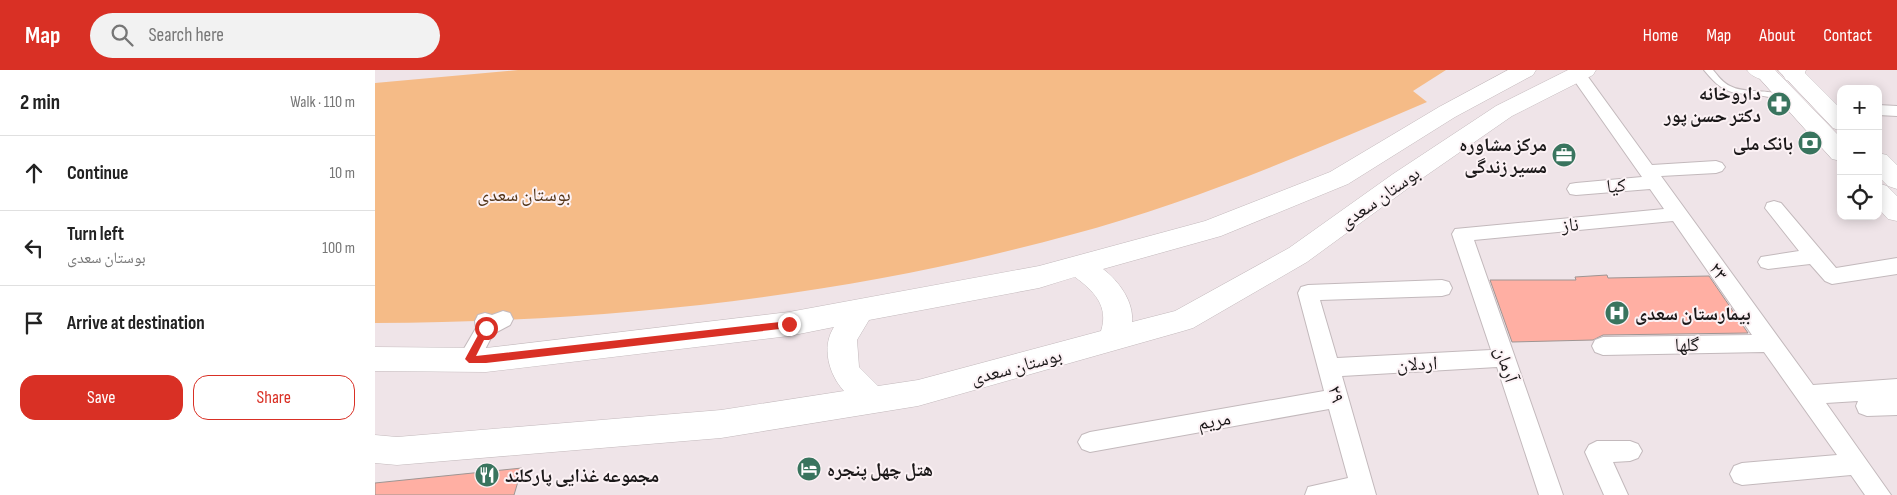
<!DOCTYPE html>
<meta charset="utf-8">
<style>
body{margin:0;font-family:"Sofia Sans Condensed","Noto Naskh Arabic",sans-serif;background:#f2f2f2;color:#222}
.controls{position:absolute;right:15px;top:15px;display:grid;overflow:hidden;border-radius:10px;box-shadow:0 2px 12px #0003}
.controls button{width:45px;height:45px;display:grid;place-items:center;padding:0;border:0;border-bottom:1px solid #e0e0e0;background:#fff;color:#222;font:25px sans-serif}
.stop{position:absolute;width:15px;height:15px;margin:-11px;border:4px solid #d93025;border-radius:50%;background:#fff}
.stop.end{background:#d93025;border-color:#fff;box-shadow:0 1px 5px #0008}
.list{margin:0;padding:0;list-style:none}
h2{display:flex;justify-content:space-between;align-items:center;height:65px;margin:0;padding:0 20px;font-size:21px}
h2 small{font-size:16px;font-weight:400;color:#767676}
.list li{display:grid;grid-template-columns:32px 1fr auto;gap:15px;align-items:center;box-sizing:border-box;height:75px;padding:0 20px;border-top:1px solid #e0e0e0}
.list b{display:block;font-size:19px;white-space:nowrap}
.list p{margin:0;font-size:16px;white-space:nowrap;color:#767676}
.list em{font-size:16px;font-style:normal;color:#767676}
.actions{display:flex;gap:10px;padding:15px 20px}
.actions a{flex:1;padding:11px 0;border:1px solid #d93025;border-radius:15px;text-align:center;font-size:18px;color:#d93025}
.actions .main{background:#d93025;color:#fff}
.icon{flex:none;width:28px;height:28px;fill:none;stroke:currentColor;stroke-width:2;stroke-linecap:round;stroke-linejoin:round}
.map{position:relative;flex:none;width:1522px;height:425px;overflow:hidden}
header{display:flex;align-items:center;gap:30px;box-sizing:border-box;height:70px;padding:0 25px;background:#d93025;color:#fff}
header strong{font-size:24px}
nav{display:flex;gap:28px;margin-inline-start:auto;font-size:18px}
.search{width:350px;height:45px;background:#f2f2f2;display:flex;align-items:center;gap:12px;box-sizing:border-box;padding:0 18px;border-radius:28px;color:#767676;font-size:19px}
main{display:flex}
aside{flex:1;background:#fff}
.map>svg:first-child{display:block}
.green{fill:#f5bb87}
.building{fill:#ffafa3;stroke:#9e9593}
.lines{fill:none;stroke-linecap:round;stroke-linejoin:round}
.lane-casing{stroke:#c3b9bc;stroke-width:2}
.street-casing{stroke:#c3b9bc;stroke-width:2}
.secondary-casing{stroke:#c3b9bc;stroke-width:1}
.primary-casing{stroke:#c3b9bc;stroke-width:1}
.lane{fill:#fff;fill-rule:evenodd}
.street{fill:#fff;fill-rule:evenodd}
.secondary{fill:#fff;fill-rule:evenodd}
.primary{fill:#fff;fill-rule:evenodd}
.route{fill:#d93025}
.labels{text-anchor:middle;stroke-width:4;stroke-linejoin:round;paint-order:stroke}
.poi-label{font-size:19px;font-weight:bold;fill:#1b1819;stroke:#fcf2f5;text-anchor:end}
.street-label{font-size:19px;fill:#1b1819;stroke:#fcf2f5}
.park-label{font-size:19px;fill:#533518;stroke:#fcf2f5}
</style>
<header>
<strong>Map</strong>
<div class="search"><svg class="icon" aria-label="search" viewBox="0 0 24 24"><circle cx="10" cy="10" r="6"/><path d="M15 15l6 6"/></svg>Search here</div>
<nav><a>Home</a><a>Map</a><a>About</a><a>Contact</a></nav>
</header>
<main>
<aside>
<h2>2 min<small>Walk · 110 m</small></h2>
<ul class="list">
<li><svg class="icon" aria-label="ahead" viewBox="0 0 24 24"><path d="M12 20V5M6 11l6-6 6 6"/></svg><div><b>Continue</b></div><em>10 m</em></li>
<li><svg class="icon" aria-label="left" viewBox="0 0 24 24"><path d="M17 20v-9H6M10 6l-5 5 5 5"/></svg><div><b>Turn left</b><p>بوستان سعدی</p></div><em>100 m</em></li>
<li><svg class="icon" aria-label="arrive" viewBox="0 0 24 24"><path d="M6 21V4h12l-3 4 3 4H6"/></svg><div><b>Arrive at destination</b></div></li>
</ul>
<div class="actions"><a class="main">Save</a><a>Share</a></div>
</aside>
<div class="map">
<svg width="1522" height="425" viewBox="0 0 1522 425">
<rect width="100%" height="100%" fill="#efe4e8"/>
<!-- green -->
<path class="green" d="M143,0h928l-33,21 14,11c-117,50 -233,100 -357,133 -225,62 -462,87 -695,88v-240z"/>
<!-- building -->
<path class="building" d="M1232,205l1,3 101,-2 39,57 -145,2 -10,5 -81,2 -22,-62h86l-1,-3z
M147,398l-8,27h-139v-12z"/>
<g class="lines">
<defs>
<path id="lane" d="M1329,0h9c5,6 10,13 17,16 19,10 44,-1 61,16l-4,3c-6,-2 -11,-6 -18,-8 -33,-7 -40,4 -65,-27z"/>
<path id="street" d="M1196,0h12l69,95 64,-4 6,2 3,4 -3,4 -6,2 -55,3 152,209 84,-6v36l-30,1 -8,-3 -3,-7 2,-5 -32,2 65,92h-26l-14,-20 -109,10 -8,-3 -4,-8 4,-8 8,-3 95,-8 -73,-103 -161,3 -8,-3 -3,-6 3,-6 8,-3 149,-2 -79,-114 -199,19 89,255h-24l-42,-128 -155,9 34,119h-71l3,-8 40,-9 -19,-69 -239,43 -8,-3 -4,-7 4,-7 8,-3 234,-41 -26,-98 3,-6 7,-2 134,-5 7,2 3,6 -3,6 -7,2 -122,4 17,58 154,-8 -39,-116 3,-5 209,-20 -14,-20 -74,6 -6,-1 -3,-5 3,-5 6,-1 66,-6 -73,-104z
M1503,35l19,1v10l-19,-1z
M1399,131l7,2 55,65 61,-10v16l-65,10 -7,-3 -15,-17 -42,5 -7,-2 -3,-5 3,-5 38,-6 -34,-43 2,-5z
M128,241l7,2 3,6 -3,6 -17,9 -16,31 -8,3 -8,-3 -3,-6 18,-31 -1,-7 3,-6 7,-2 7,2z
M1222,371h33l8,3 4,7 -4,7 -8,3 -17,1 15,33h-24l-19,-43 4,-7z"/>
<path id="secondary" d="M1377,0h23l66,68v23l-9,-2z
M1403,0h24l39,39v22l-8,-3z
M1503,83l9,2 10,10v24l-9,-3 -10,-10z
M1503,113l9,3 10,10v25l-9,-2 -10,-11z"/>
<path id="primary" d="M1133,0h28l-3,5 -78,42 -107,67 -127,52 -118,33c16,12 31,33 29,53l43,-11 114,-63 104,-74 103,-68 72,-36h28l-3,5 -81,41 -101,70 -104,76 -114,66 -10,3 -265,75 -197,32 -324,27 -22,-2v-28l22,2 324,-27 123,-19c-15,-16 -23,-44 -10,-64l-45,9 -303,36 -111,-1v-24l111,1 303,-36 250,-46 166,-45 125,-49 109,-65zM700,207c19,14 34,29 26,54l-183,49 -40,6 -19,-19 -2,-27 12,-20 170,-32z
M1372,0h28l3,4 -3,5c-10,2 -22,0 -28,-9z
M1409,0h22l-4,10 -8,2 -8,-2 -3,-5z"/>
</defs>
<!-- lane casing -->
<use href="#lane" class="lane-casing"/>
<!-- street casing -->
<use href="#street" class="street-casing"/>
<!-- secondary casing -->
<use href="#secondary" class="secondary-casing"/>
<!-- primary casing -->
<use href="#primary" class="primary-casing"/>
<!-- lane -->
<use href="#lane" class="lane"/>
<!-- street -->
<use href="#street" class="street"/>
<!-- secondary -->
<use href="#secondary" class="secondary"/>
<!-- primary -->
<use href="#primary" class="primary"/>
</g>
<!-- route -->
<path class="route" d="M414,251l5,3 -5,4 -303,35h-17l-4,-4 18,-33 3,-1 4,3 -14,28z"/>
<!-- icons -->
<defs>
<symbol id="pharmacy-disc" viewBox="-11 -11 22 22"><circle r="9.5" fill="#39745e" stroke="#fcf2f5"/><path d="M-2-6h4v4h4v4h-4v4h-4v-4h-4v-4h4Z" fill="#fff"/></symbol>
<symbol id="bank-disc" viewBox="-11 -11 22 22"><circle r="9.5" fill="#39745e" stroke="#fcf2f5"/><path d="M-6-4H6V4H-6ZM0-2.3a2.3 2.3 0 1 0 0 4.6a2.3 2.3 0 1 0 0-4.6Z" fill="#fff"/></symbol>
<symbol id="office-disc" viewBox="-11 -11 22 22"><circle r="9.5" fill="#39745e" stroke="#fcf2f5"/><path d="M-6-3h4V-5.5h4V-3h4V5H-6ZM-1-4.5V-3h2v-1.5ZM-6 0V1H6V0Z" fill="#fff"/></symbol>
<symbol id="hospital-disc" viewBox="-11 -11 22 22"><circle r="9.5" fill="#39745e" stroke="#fcf2f5"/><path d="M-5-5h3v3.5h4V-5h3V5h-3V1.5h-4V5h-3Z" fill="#fff"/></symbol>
<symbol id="hotel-disc" viewBox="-11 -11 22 22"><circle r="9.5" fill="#39745e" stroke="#fcf2f5"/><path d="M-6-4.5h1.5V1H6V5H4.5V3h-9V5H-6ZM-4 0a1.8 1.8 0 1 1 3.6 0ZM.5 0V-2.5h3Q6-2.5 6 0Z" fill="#fff"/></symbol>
<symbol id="restaurant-disc" viewBox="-11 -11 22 22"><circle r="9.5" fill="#39745e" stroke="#fcf2f5"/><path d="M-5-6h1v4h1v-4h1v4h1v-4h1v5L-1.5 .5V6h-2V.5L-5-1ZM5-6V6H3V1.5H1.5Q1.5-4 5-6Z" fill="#fff"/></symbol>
</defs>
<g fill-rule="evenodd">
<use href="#pharmacy-disc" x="1390" y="20" width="28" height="28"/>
<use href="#bank-disc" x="1421" y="59" width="28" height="28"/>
<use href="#office-disc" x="1175" y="71" width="28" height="28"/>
<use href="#hospital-disc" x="1228" y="229" width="28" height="28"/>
<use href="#hotel-disc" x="420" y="385" width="28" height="28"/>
<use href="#restaurant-disc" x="98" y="391" width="28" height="28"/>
</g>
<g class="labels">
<!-- poi labels -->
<g class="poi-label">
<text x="1386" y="30">داروخانه<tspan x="1386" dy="22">دکتر حسن پور</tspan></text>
<text x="1418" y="80">بانک ملی</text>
<text x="1172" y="81">مرکز مشاوره<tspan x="1172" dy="22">مسیر زندگی</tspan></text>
<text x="1260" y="250" text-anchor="start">بیمارستان سعدی</text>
<text x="452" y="406" text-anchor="start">هتل چهل پنجره</text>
<text x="130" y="412" text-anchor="start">مجموعه غذایی پارکلند</text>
</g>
<!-- street labels -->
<g class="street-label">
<text transform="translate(1241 115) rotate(-5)" y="7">کیا</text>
<text transform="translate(1004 127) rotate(-35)" y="7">بوستان سعدی</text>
<text transform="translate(1195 154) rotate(-5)" y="7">ناز</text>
<text transform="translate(1344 201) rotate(54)" y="7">۲۳</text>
<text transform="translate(1312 274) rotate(-1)" y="7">گلها</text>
<text transform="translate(1042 293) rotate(-3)" y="7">اردلان</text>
<text transform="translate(1132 294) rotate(71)" y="7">آرمان</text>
<text transform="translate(641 296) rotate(-15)" y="7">بوستان سعدی</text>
<text transform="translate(962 324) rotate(74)" y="7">۲۹</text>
<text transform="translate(839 350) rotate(-10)" y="7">مریم</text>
</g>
<!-- park labels -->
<g class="park-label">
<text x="149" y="131">بوستان سعدی</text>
</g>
</g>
</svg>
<div class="controls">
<button>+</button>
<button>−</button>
<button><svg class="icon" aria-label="locate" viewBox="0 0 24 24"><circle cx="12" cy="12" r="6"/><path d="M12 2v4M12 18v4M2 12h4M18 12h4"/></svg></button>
</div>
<div class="stop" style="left:111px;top:258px"></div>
<div class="stop end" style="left:414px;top:254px"></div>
</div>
</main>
